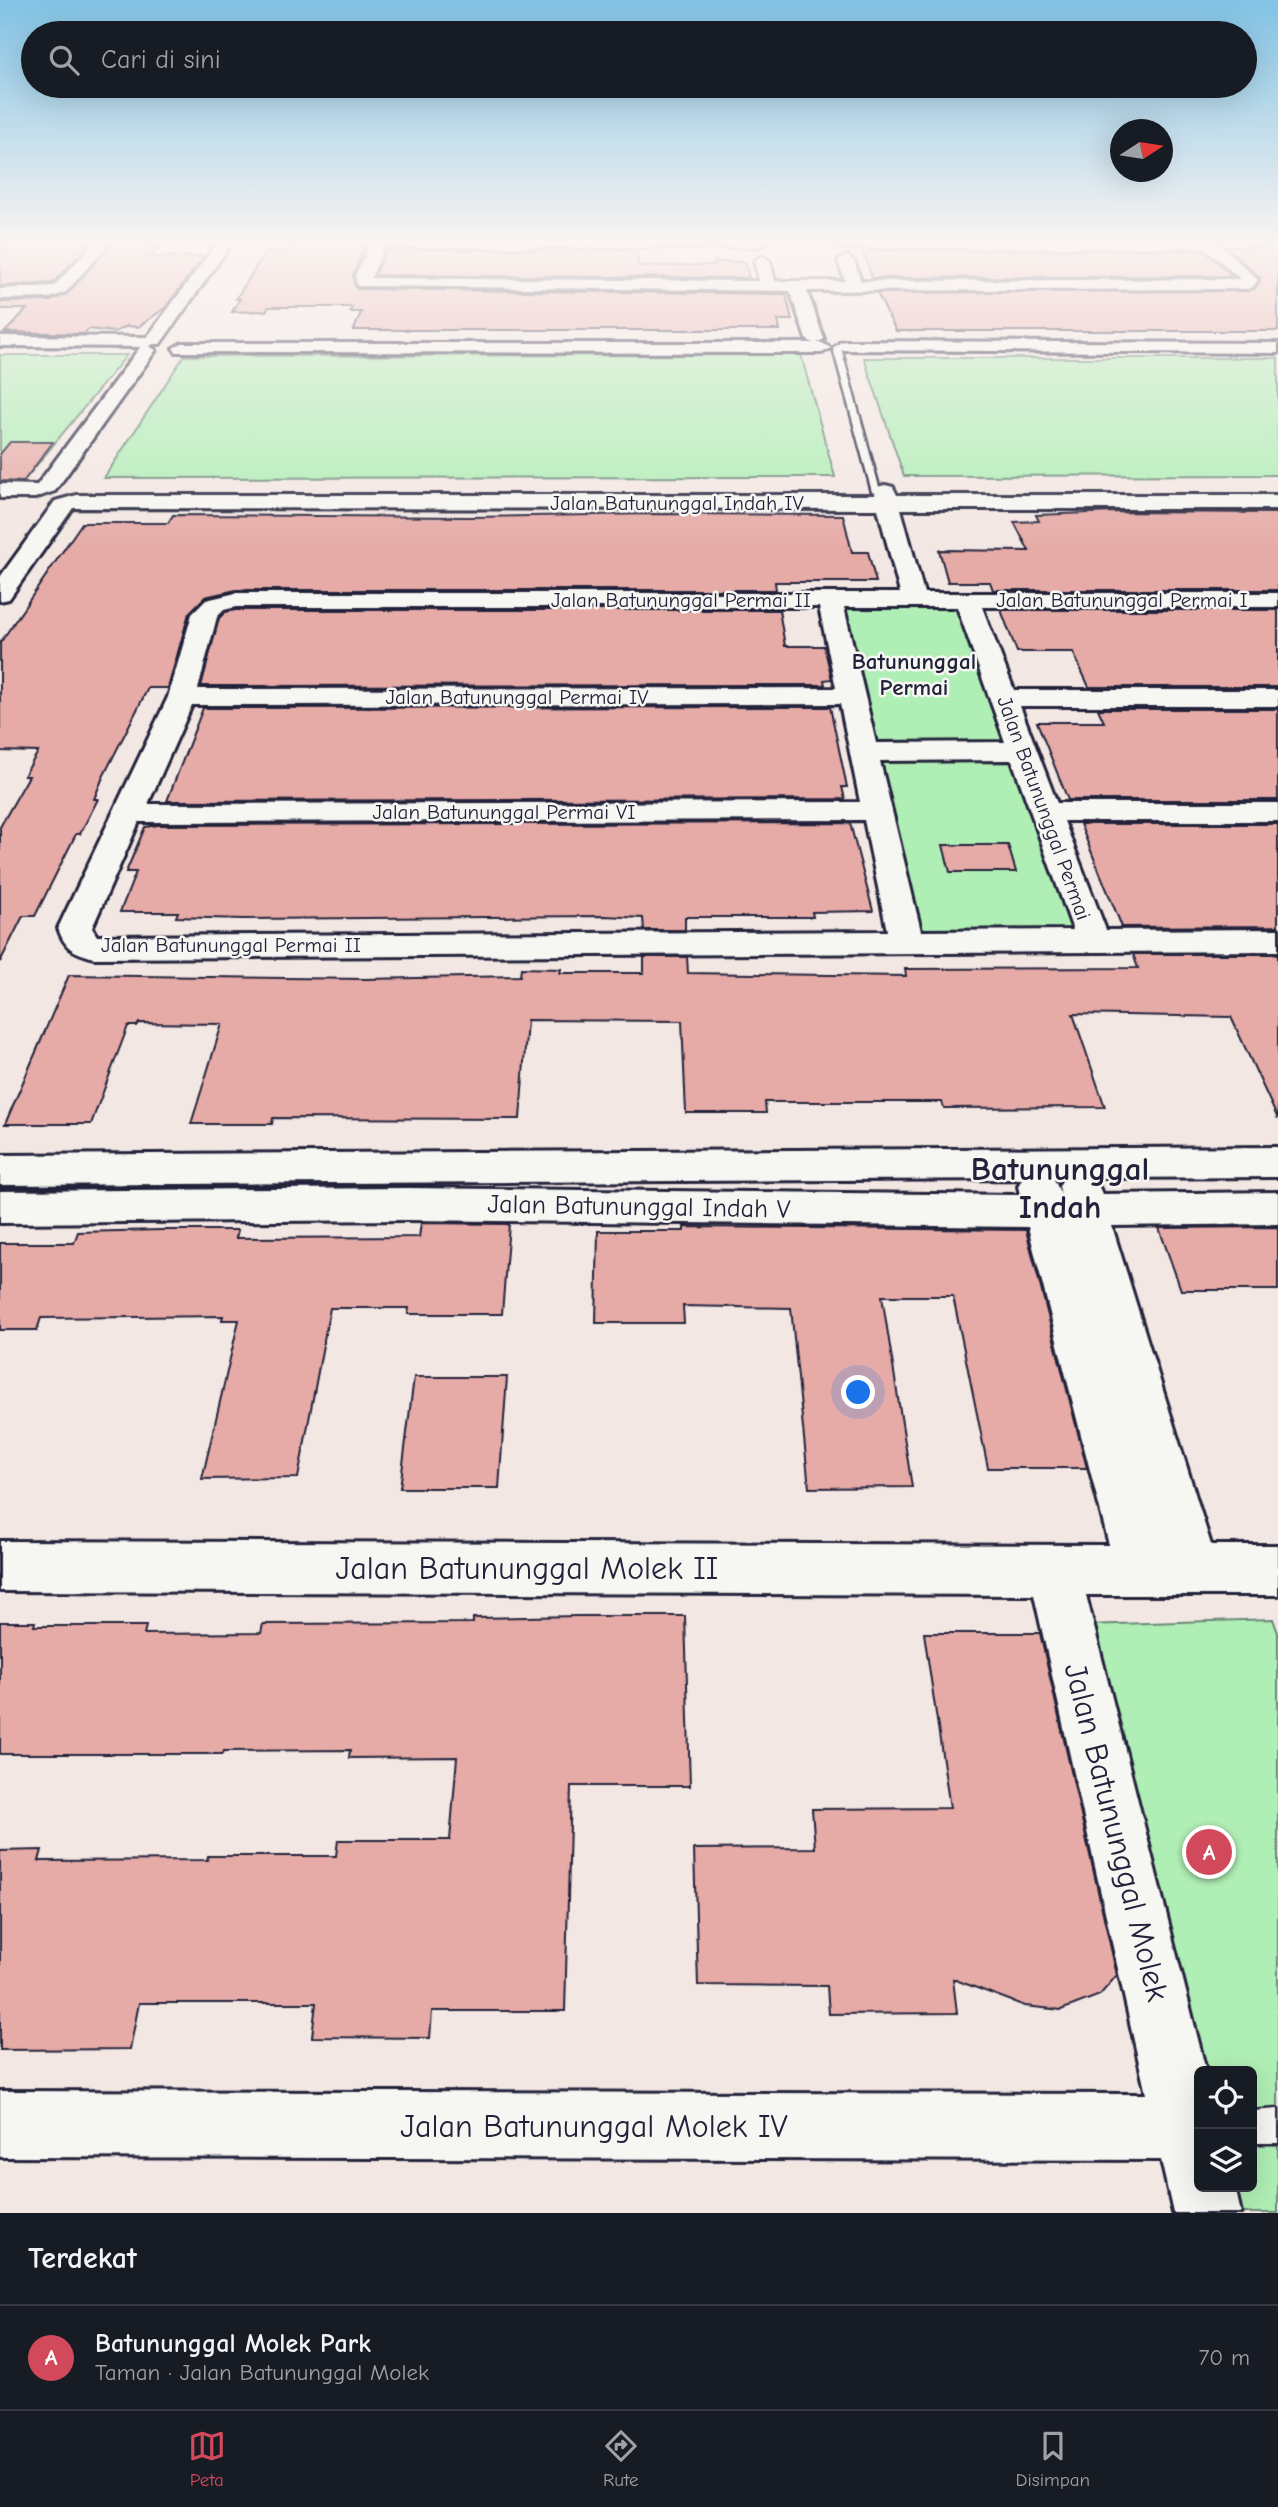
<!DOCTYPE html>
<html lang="id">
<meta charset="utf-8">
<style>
body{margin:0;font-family:"Comic Neue",sans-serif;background:#20242c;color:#f1f3f6}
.controls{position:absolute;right:21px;bottom:21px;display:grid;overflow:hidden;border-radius:10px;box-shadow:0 7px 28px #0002}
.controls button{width:63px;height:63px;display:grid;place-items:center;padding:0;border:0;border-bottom:2px solid #363941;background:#171b24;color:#f1f3f6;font:35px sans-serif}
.compass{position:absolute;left:1110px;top:119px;width:63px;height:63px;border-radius:50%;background:#171b24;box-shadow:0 7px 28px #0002;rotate:78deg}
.you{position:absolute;left:859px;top:1393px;width:24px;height:24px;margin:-18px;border:5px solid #fff;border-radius:50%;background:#1a73e8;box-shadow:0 0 0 10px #1a73e833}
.badge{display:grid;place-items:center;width:46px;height:46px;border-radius:50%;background:#d1495b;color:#fff;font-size:23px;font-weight:700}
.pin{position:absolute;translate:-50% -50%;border:4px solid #fff;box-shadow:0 2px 7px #0006}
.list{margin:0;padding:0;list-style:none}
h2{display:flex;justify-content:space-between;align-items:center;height:91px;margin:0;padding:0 28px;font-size:30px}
h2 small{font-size:23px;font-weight:400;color:#9ea1a6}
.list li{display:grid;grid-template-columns:46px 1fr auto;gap:21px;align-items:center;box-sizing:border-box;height:105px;padding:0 28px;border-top:2px solid #363941}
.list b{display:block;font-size:26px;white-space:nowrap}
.list p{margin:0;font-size:23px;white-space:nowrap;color:#9ea1a6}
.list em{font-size:23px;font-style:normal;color:#9ea1a6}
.icon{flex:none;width:38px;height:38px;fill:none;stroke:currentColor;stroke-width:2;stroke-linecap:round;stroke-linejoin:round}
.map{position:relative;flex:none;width:1278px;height:2213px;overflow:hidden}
.search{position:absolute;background:#171b24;box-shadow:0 7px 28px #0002;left:21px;right:21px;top:21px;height:77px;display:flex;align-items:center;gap:18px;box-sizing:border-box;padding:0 24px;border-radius:38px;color:#9ea1a6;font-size:26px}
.sheet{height:196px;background:#171b24}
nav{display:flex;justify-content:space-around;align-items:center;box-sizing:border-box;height:98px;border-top:2px solid #363941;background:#171b24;font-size:19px;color:#9ea1a6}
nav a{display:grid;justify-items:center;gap:4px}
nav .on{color:#d1495b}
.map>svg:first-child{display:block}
.green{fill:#afeeb5;stroke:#688878;stroke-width:2}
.building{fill:#e6aba7;stroke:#22223b;stroke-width:2}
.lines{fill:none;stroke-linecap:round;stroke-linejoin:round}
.service-casing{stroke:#22223b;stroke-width:5}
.minor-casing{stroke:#22223b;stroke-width:6}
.tertiary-casing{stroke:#22223b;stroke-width:6}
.service{fill:#f6f6f2;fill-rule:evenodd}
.minor{fill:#f6f6f2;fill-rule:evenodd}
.tertiary{fill:#f6f6f2;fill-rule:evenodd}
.labels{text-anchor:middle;stroke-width:5;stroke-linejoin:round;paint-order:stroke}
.far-street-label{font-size:21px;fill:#22223b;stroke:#f6f6f2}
.far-neighbourhood-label{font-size:23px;font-weight:bold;fill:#22223b;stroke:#f6f6f2}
.street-label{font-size:26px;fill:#22223b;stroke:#f6f6f2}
.near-street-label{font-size:32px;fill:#22223b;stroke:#f6f6f2}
.district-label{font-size:33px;font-weight:bold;fill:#22223b;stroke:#f6f6f2}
</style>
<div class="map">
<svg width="1278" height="2213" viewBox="0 0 1278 2213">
<rect width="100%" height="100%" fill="#f3e7e3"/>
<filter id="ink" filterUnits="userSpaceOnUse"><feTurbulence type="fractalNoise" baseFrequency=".0143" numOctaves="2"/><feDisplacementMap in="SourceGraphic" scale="14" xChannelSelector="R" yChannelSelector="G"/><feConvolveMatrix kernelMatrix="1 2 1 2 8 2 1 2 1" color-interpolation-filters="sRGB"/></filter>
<g filter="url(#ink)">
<!-- green -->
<path class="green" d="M0,355h127l-100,122h-27z
M801,355l34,122 -731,1 80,-122z
M864,358h414v117l-374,1z
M834,602h132l120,341 -173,-1z
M1273,1619l5,14v580h-55l-6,-26h35v-116h-53v38l-113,-484z"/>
<!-- building -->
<path class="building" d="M13,239h81l-41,44 -53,3v-36z
M116,239h42l-6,7h9l-9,11 52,-1 -39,52 -27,19 -11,-1 -12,6 -26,-3 -5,5 -79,-2 22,-23h-27v-7l50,-1 17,-7z
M297,239h70l-14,36 4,14 429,5 6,26h-14l2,10h-426l7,-18h-11l2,-5h-83l-3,4 -34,1 8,-13h-4l27,-43 6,-6h21z
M1226,246l52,1v84h-382l-19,-38 377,-4 6,-11z
M386,250h251l1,16 77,-1 -1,-3h31l4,16 -374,-3z
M1203,250l30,26 -361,2 -9,-27z
M10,442h43l-30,40 -23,-1v-27z
M1117,512l161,1v77h-285l-3,-8h-42l-9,-32 90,1 -15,-29 25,-1 -3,-6z
M655,514l188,1 9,37h16l8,30h-101l1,8h-540l-31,7 -16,16 -21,75h-20l-45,89 -9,22h4l-18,35h-4l-41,82h-12l-23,46v-135l29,-51h-5l14,-24 -38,-1v-108l82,-120h86l5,-8 298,2z
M236,610h543l6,36h39l8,33 -8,1 1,5 -624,1 18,-68 6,-6z
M1001,610h277v77h-189l-16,-35h-56z
M830,707l17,80h-5l3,12 -678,2 36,-93z
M1098,709h180v91h-210l-31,-78h67z
M850,823l23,88 -61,1 1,5h-128v13h-41l-1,-12 -38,-2 -362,3 -67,-2 2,-5h-58l16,-40h-10l19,-45 13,-2z
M1080,824h198v102l-156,1z
M943,845h65l8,27h-66z
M1133,954h145v165l-47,-102 -158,-3 32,93 -161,1 -2,-6h-177l1,11h-80l-4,-92 -155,-1 -7,99 -247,-1 -1,6h-81l31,-100 -83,-1 -2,3h-9l-37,98h-86l64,-149 296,4 155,-3 1,-8 40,1 -1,4h84v-16h43l1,16 218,3 -1,-7 233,-1z
M421,1223l88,1 -7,90h-94l1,-6h-79l-32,170 -96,1 37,-159h-17l1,-4 -182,2 -4,12h-37v-87h74l4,-11 84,-2h76l-2,8 183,-1z
M684,1227l342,3 61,238h-99l-35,-172h-71l30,191 -103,1 -18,-180 -108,-2 1,17h-88l2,-92h86z
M1278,1227v63h-97l-22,-62z
M414,1377h93l-8,111h-99z
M578,1616h107l5,170h-119l-6,225h-133l-2,27 -118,-1 4,-34h-177l-9,46 -130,1v-199l42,-1 -3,11 168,-1 1,-4h128l2,-16h112l7,-83 -108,1 1,-8 -126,1 -1,3h-223v-132h35l-1,4h112l-2,8 117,-1 2,-9 210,-1v-5z
M924,1633h116l77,342 -17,20 -39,15 -36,-4 -72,-27 4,34 -128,1 -2,-28 -129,-1 -4,-136 121,-1 -3,-39 138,-1z"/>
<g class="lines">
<defs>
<path id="service" d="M837,345l4,3 40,146 -9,-2 -39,-144z
M1278,2109v34h-26v-32z"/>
<path id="minor" d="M98,239h15l-47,53 -16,6 -50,1v-10l54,-3z
M220,239h15l-75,105h-12l-3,-4 3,-4z
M373,239h391l3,3 -8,5h-375l-13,31 388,3 -5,-20 8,-5 8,5 5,20h70l-7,-20 8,-5 8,5 7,20 379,-2 -36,-32 -364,1 -8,-5 6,-4h376l44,41 -5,7 -6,2 -440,2 17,48 -9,5 -9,-5 -16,-48 -433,-5 -2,-10z
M147,345l9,5 -101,141 -20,7h-35v-14l37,1 104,-139z
M885,485l8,2 4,8h381v14h-377l23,84h354v14h-296l32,83h264v16h-258l37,97h221v18h-214l42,109 172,-1v22l-1184,7c-21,-6 -29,-9 -36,-30l110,-231 24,-83 14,-14 30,-7h664l-22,-84 -805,-1 -64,91 -9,2v-24l55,-76 22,-6h798l2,-8zM236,607h583l17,81 -638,1 19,-72 7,-7zM844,607h113l48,135 -129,1zM840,704l20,98 -712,2 44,-99zM1012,760l61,170 -152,1 -41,-170zM864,820l23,111 -790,5 -5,-8 47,-106z
M1278,1147v30l-183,1 7,16 176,-2v32l-166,2 99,319h67v50h-192l120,476h-7v116h36l6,26h-68l-12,-53 -1161,-3v-66l1146,3 -112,-499 -1034,-4v-50l1109,4 -81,-318 -621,-7 -407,3v-32l407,-3 613,7 -2,-9 4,-7 -1022,6v-30zM1054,1179h9l-4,7 2,9z"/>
<path id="tertiary" d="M0,336l148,1 9,5 -9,5 -148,-1z
M846,341l432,2v10l-438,-3 -3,-4 3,-4z
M182,343h640l9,5 -9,5 -646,-1 -3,-4z"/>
</defs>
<!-- service casing -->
<use href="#service" class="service-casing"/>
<!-- minor casing -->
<use href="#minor" class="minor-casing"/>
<!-- tertiary casing -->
<use href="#tertiary" class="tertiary-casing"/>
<!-- service -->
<use href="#service" class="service"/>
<!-- minor -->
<use href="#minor" class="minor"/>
<!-- tertiary -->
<use href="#tertiary" class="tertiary"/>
</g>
</g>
<!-- sky -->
<linearGradient id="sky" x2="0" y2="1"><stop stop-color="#81c2e4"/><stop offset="0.44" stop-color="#faf4f2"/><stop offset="1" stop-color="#faf4f2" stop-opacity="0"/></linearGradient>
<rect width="1278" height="549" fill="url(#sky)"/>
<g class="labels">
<!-- far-street labels -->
<g class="far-street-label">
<text x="677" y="510">Jalan Batununggal Indah IV</text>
<text x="681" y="607">Jalan Batununggal Permai II</text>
<text x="1122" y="607">Jalan Batununggal Permai I</text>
<text x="517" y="704">Jalan Batununggal Permai IV</text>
<text transform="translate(1044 808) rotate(70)" y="7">Jalan Batununggal Permai</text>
<text x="504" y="819">Jalan Batununggal Permai VI</text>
<text x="231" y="952">Jalan Batununggal Permai II</text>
</g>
<!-- far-neighbourhood labels -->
<g class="far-neighbourhood-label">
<text x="914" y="669">Batununggal<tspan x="914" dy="26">Permai</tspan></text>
</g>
<!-- street labels -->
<g class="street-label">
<text transform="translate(639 1206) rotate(1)" y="9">Jalan Batununggal Indah V</text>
</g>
<!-- near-street labels -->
<g class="near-street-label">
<text x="527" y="1579">Jalan Batununggal Molek II</text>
<text transform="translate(1117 1832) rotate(76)" y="11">Jalan Batununggal Molek</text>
<text x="594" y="2137">Jalan Batununggal Molek IV</text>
</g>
<!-- district labels -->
<g class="district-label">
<text x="1060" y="1180">Batununggal<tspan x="1060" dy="38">Indah</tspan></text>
</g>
</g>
</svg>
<div class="controls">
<button><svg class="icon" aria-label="locate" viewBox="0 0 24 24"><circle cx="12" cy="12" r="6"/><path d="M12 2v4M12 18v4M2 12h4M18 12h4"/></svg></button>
<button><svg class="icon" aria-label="layers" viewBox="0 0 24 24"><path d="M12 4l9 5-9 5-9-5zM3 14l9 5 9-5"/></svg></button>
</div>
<svg class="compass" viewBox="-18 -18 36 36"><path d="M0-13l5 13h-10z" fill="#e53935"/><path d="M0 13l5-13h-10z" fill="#9ea1a6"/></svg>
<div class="you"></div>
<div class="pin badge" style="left:1209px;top:1852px">A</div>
<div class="search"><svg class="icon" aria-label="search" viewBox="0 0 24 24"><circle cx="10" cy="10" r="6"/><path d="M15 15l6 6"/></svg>Cari di sini</div>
</div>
<section class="sheet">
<h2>Terdekat<small></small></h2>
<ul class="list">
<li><span class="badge">A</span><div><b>Batununggal Molek Park</b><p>Taman · Jalan Batununggal Molek</p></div><em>70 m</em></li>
</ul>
</section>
<nav>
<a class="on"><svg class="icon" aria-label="map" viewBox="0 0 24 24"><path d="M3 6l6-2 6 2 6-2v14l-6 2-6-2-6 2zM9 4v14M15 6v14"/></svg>Peta</a>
<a><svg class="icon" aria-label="directions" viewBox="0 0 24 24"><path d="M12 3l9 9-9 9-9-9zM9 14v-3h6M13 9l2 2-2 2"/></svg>Rute</a>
<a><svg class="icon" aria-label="saved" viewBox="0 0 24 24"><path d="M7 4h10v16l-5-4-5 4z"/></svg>Disimpan</a>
</nav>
